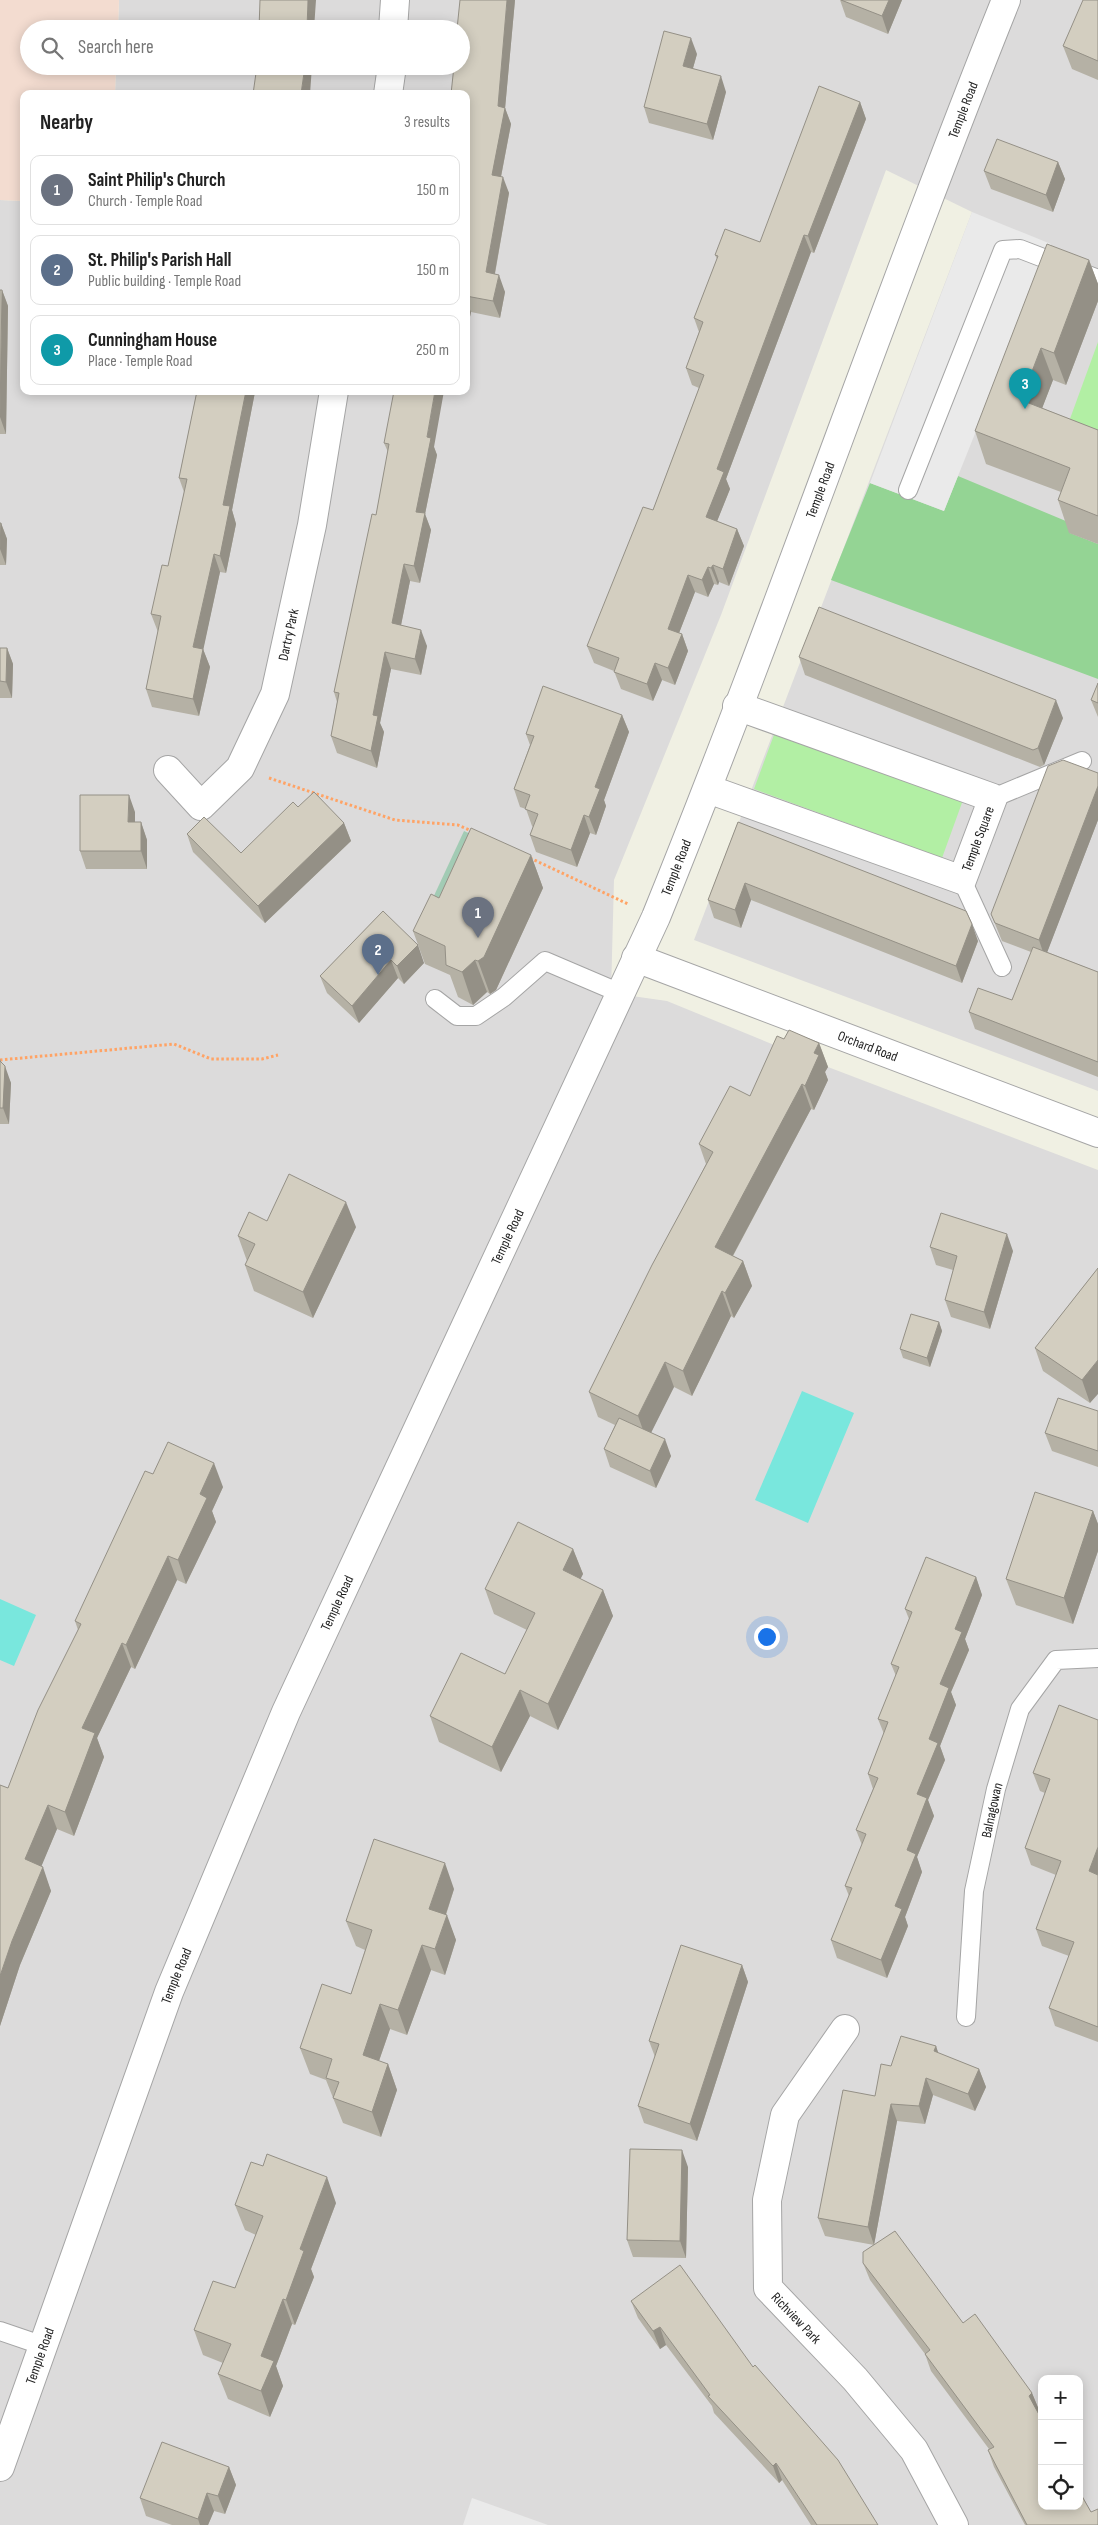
<!DOCTYPE html>
<meta charset="utf-8">
<style>
body{margin:0;font-family:"Sofia Sans Condensed",sans-serif;background:#f6f6f6;color:#222}
.controls{position:absolute;right:15px;bottom:15px;display:grid;overflow:hidden;border-radius:10px;box-shadow:0 2px 12px #0003}
.controls button{width:45px;height:45px;display:grid;place-items:center;padding:0;border:0;border-bottom:1px solid #e0e0e0;background:#fff;color:#222;font:25px sans-serif}
.you{position:absolute;left:766px;top:1636px;width:18px;height:18px;margin:-12px;border:4px solid #fff;border-radius:50%;background:#1a73e8;box-shadow:0 0 0 8px #1a73e833}
.badge{display:grid;place-items:center;width:32px;height:32px;border-radius:50%;background:#0f766e;color:#fff;font-size:16px;font-weight:700}
.pin{position:absolute;translate:-50% -41px;filter:drop-shadow(0 1px 2px #0008)}
.pin::after{content:'';position:absolute;top:26px;width:18px;height:15px;background:inherit;clip-path:polygon(0 0,100% 0,50% 100%)}
.list{margin:0;padding:0;list-style:none}
h2{display:flex;justify-content:space-between;align-items:center;height:65px;margin:0;padding:0 20px;font-size:21px}
h2 small{font-size:16px;font-weight:400;color:#767676}
.list li{display:grid;grid-template-columns:32px 1fr auto;gap:15px;align-items:center;box-sizing:border-box;height:70px;margin:0 10px 10px;padding:0 10px;border:1px solid #e0e0e0;border-radius:10px}
.list b{display:block;font-size:19px;white-space:nowrap}
.list p{margin:0;font-size:16px;white-space:nowrap;color:#767676}
.list em{font-size:16px;font-style:normal;color:#767676}
.icon{flex:none;width:28px;height:28px;fill:none;stroke:currentColor;stroke-width:2;stroke-linecap:round;stroke-linejoin:round}
.map{position:relative;flex:none;width:1098px;height:2525px;overflow:hidden}
.search{position:absolute;background:#fff;box-shadow:0 2px 12px #0003;left:20px;top:20px;width:450px;height:55px;display:flex;align-items:center;gap:12px;box-sizing:border-box;padding:0 18px;border-radius:28px;color:#767676;font-size:19px}
.panel{position:absolute;background:#fff;box-shadow:0 2px 12px #0003;left:20px;top:90px;width:450px;height:305px;border-radius:10px}
.map>svg:first-child{display:block}
.residential{fill:#dcdbdb;fill-rule:evenodd}
.commercial{fill:#f3dcd0}
.grass{fill:#b2efa4}
.forest{fill:#94d494}
.cemetery{fill:#a2cbb4}
.pitch{fill:#79e7dd}
.parking{fill:#eaeaea}
.lines{fill:none;stroke-linecap:round;stroke-linejoin:round}
.lane-casing{stroke:#a5a5a5;stroke-width:20}
.street-casing{stroke:#a5a5a5;stroke-width:30}
.path{stroke:#ffa365;stroke-width:3;stroke-dasharray:2.5 2.5;stroke-linecap:butt}
.lane{stroke:#fff;stroke-width:18}
.street{stroke:#fff;stroke-width:28}
.wall{fill:#b5b1a5}
.shaded-wall{fill:#949086}
.building{fill:#d3cec0;stroke:#949086}
.labels{text-anchor:middle;stroke-width:4;stroke-linejoin:round;paint-order:stroke}
.street-label{font-size:14px;fill:#1e1e1e;stroke:#fff}
</style>
<div class="map">
<svg width="1098" height="2525" viewBox="0 0 1098 2525">
<rect width="100%" height="100%" fill="#f0f0e3"/>
<!-- residential -->
<path class="residential" d="M119,0h979v1091l-404,-151 278,-728 -86,-42 -165,445 -107,265 -3,113 56,8 161,66 270,103v1355h-1098v-2325l24,1v190h442v-297h-351l1,-28h345v-37h-343zM1042,2379h37v127h-37z"/>
<!-- commercial -->
<path class="commercial" d="M0,0h119l-1,29h-89v37h87l-1,28h-91v107l-24,-1z"/>
<!-- grass -->
<path class="grass" d="M1098,342v96l-31,-11z
M775,732l188,68 -21,58 -188,-69z"/>
<!-- forest -->
<path class="forest" d="M958,476l115,48 -3,9 28,11v135l-267,-99 39,-97 74,28z"/>
<!-- cemetery -->
<path class="cemetery" d="M464,831l64,30 -84,44 -12,-5z"/>
<!-- pitch -->
<path class="pitch" d="M802,1391l52,22 -46,110 -53,-23z
M0,1599l36,16 -22,51 -14,-6z"/>
<!-- parking -->
<path class="parking" d="M972,212l79,32 -107,267 -74,-28z
M472,2498l76,27h-85z"/>
<g class="lines">
<defs>
<g id="lane">
<path d="M908,490l95,-240 17,-1 78,30"/>
<path d="M993,798l89,-37"/>
<path d="M962,880l40,87"/>
<path d="M435,999l22,17h19l28,-19 41,-36 75,32"/>
<path id="s1" d="M966,2017l8,-126 22,-102 24,-80 36,-49 42,-2"/>
<path d="M0,2331l44,15"/>
</g>
<g id="street">
<path d="M393,29l2,-29"/>
<path d="M388,94l4,-28"/>
<path id="s2" d="M168,770l33,36 39,-38 35,-74 37,-169 22,-134"/>
<path id="s3" d="M708,789l254,91 31,-82 -256,-92"/>
<path id="s4" d="M636,958l462,175"/>
<path id="s5" d="M845,2029l-60,86 -18,85 1,88 87,91 59,71 40,75"/>
<path id="s6" d="M0,2467l169,-475 117,-280 370,-795c123,-303 228,-613 350,-917"/>
</g>
</defs>
<!-- lane casing -->
<use href="#lane" class="lane-casing"/>
<!-- street casing -->
<use href="#street" class="street-casing"/>
<!-- path -->
<path class="path" d="M269,778l126,42 63,5 16,7
M530,858l98,46
M0,1060l174,-16 37,15h51l16,-4"/>
<!-- lane -->
<use href="#lane" class="lane"/>
<!-- street -->
<use href="#street" class="street"/>
</g>
<!-- wall -->
<path class="wall" d="M515,0l-10,108 6,16 -10,53 8,16 -14,81 10,18 -5,26 -29,-6 -5,23v-241z
M840,0h62l-14,34 -42,-17z
M1098,0v80l-26,-11 -9,-23z
M697,54l-4,14 33,24 -13,48 -64,-17 -5,-16z
M860,102l6,17 -52,134 -3,-1 -85,227 4,10 -13,32 20,8 7,17 -15,40 -10,-4 -1,3 -4,-1 -6,13 -13,-5 -16,41 3,1 6,17 -13,34 -13,-5 -9,21 -32,-12 -7,-18 -20,-8 -7,-17 66,-136 46,-122 -7,-3 -6,-17 13,-36 -5,-14 23,-59 -2,-4 45,-13z
M1058,162l7,17 -12,33 -62,-23 -7,-18z
M1089,260l9,24v17l-32,84 -13,-5 -11,28 56,22v114l-29,-11 -11,-33 3,-8 -75,-28 -11,-33z
M0,290h2l6,16 -2,128h-6v7z
M197,391l58,1 -23,118 4,14 -10,49 -6,-1 -17,77 7,18 -11,49 -47,-9 -6,-18 12,-57 -7,-18 17,-48 16,-74 -5,-14z
M384,443l50,4 3,8 -12,59 6,16 -11,53 -10,-2 -9,44 26,21 -6,29 -30,-6 -11,54 4,9 -7,36 -40,-15 -6,-17 6,-34 -3,-10 42,-177 12,-63z
M0,523h1l6,16 -1,26h-6z
M0,648h7l6,16 -1,34h-12z
M799,657l264,61 -19,47 -4,2 -235,-92z
M1098,683v34l-7,-17z
M622,715l7,17 -25,68 2,6 -10,29 -6,-2 -13,34 -41,-15 -6,-17 3,-8 -1,-1 -6,-17 -6,-2 -6,-18 16,-44 -4,-11z
M1098,773v47l-51,132 51,20v105l-123,-48 -6,-17 43,-12 19,-48 -29,-11 -11,-27z
M298,807l46,16 7,18 -86,82 -72,-71 -6,-18 54,19z
M135,812v10h6l6,18v29h-61l-6,-18z
M738,822l240,119 -16,42 -211,-83 -10,28 -27,-10 -6,-18z
M531,855l12,33 -47,102 -6,4 -3,-2 -14,13 -15,-8 -8,-22 -25,-11 -12,-33 26,-33z
M383,911l41,52 -20,21 -6,-6 -39,45 -32,-30 -7,-17z
M784,1039l35,4 9,24 -3,5 3,8 -14,30 -3,-1 -78,147 10,5 9,25 -18,32 -3,-2 -39,80 -18,-9 -23,45 20,24 -15,32 -46,-21 -6,-18 11,-24 -17,-8 -9,-25 117,-228 -7,-20 51,-48z
M0,1059l11,24 -2,41h-9z
M267,1221l89,6 -43,91 -59,-27 -9,-26 2,-4 -9,-25z
M930,1247l83,4 -23,78 -39,-12 -6,-17 8,-30 -17,-5z
M1098,1268l-8,135 -47,-32 -8,-23z
M939,1322l3,9 -12,36 -27,-9 -3,-9z
M1098,1411v56l-46,-16 -7,-18z
M153,1474l70,13 -11,24 4,11 -30,62 -9,-4 -42,89 -4,-2 -34,71 7,19 -30,79 -17,-7 -16,37 10,25 -31,74 -20,61v-241l8,3 70,-158 -3,-9z
M1093,1511l5,13v27l-25,73 -57,-19 -10,-26z
M573,1549l10,25 -3,5 23,11 10,26 -55,114 -28,-14 -29,56 -62,-30 -9,-26 75,-42 22,-44 -33,-16 -9,-25z
M976,1577l6,18 -17,44 4,11 -18,42 5,13 -16,41 5,14 -17,40 6,16 -17,41 5,15 -17,45 3,9 -21,52 -50,-20 -6,-18 18,-44 -4,-10 17,-41 -6,-15 17,-41 -5,-15 16,-40 -6,-15 18,-43 -5,-12 18,-45 -4,-10z
M1098,1720v322l-43,-16 -6,-18 20,-52 -27,-10 -6,-17 20,-54 -25,-10 -6,-17 20,-55 -5,-2 -7,-18z
M454,1889l-8,26 10,25 -11,35 -14,-5 -24,65 -17,-6 -11,32 9,3 9,26 -16,47 -38,-14 -17,-43 -16,-6 -10,-26 51,-54 14,-44 -9,-4 -10,-25z
M742,1965l6,17 -51,159 -53,-18 -6,-17 17,-49 -6,-16z
M936,2046l2,7 41,16 7,18 -11,24 -42,-16 -8,29 -28,-3 -23,124 89,78 69,70 7,17 -2,2 61,113h-73l-31,-58 -6,-17 1,-1 -58,-78 -6,-17 -55,-74 -7,-17 11,-18 -49,-9 -7,-18 73,-152z
M688,2167l-2,91 -53,-1 -6,-17z
M336,2203l-25,66 3,8 -19,48 -3,-1 -16,42 7,20 -13,31 -42,-18 -10,-25 5,-11 -20,-8 -9,-25 41,-42 21,-53 -11,-5 -10,-25z
M631,2301l122,66 125,158h-67l-29,-45 -3,3 -65,-70 -2,-7 -46,-61 -6,4 -22,-31z
M229,2467l7,18 -11,29 -11,-3 -6,14h-36l-26,-9 -6,-18z"/>
<!-- shaded-wall -->
<path class="shaded-wall" d="M308,0h8l-2,29h-7z
M507,0h8l-10,109v-1l6,16 -13,68 -6,-17z
M889,0h13l-14,34 -6,-18z
M691,38l6,16 -8,28 -6,-16z
M305,66h7l-2,28h-9z
M721,76l5,16 -13,48 -6,-16z
M860,102l6,17 -52,134 -6,-17z
M1058,162l7,17 -12,33 -7,-17z
M503,177l6,16 -17,96 -6,-17z
M804,235l7,17 -85,227 4,10 -18,45 -6,-17 11,-48z
M1089,260l9,24v17l-32,84 -12,-32z
M499,275l6,17 -5,26 -7,-17z
M2,290l6,16 -2,128 -6,-17z
M466,300l5,12 -5,23z
M1041,348l12,32 -20,52 -12,-32z
M246,391l9,1 -23,118 4,14 -10,49 -6,-17 3,-51z
M435,391h9l-10,56 3,8 -12,59 6,16 -11,53 -6,-17 2,-54 11,-75z
M1,523l6,16 -1,26 -6,-16z
M737,529l7,17 -15,40 -6,-17z
M214,554l6,18 -20,93 -7,-18z
M404,564l6,17 -12,59 -6,-17z
M713,565l6,17 -1,3 -7,-17z
M708,567l6,17 -6,13 -6,-17z
M688,575l7,17 -21,54 -6,-17z
M421,630l6,16 -6,29 -6,-16z
M682,634l6,17 -13,34 -7,-17z
M7,648l6,16 -1,34 -6,-16z
M203,649l7,18 -11,49 -6,-17z
M385,652l6,17 -11,54 4,9 -7,36 -6,-17 2,-36z
M655,663l7,17 -9,21 -6,-17z
M1056,700l7,18 -19,47 -6,-17z
M622,715l7,17 -25,68 2,6 -10,29 -7,-18 6,-30z
M1098,786v34l-53,138 -6,-18z
M129,795l6,17v28l-7,-18z
M584,815l6,18 -13,34 -6,-17z
M141,822l6,18v29l-6,-18z
M344,823l7,18 -86,82 -7,-17z
M531,855l12,33 -47,102 -6,4 -12,-33z
M745,883l6,17 -10,28 -6,-18z
M972,924l6,17 -16,42 -6,-17z
M418,945l6,18 -20,21 -7,-18z
M391,960l7,18 -39,45 -7,-17z
M475,960l12,32 -14,13 -11,-33z
M819,1043l9,24 -3,5 3,8 -14,30 -9,-24 9,-33z
M0,1059l5,13v-6l6,17 -2,41 -6,-16z
M802,1084l9,25 -87,163 -9,-25z
M346,1202l10,25 -43,91 -10,-26z
M1007,1234l6,17 -23,78 -6,-17z
M743,1261l9,25 -18,32 -9,-25z
M722,1291l9,25 -39,80 -9,-25z
M939,1322l3,9 -12,36 -3,-9z
M1098,1360v34l-8,9 -8,-23z
M665,1362l9,25 -27,54 -9,-25z
M665,1439l6,17 -15,32 -6,-17z
M214,1463l9,24 -11,24 4,11 -30,62 -8,-24 22,-66z
M1093,1511l5,13v27l-25,73 -9,-26z
M573,1549l10,25 -11,22 -9,-26z
M168,1556l9,24 -42,89 -9,-24z
M976,1577l6,18 -17,44 4,11 -18,42 5,13 -16,41 5,14 -17,40 6,16 -17,41 5,15 -17,45 3,9 -21,52 -6,-18 14,-54 22,-112 23,-110 15,-55z
M603,1590l10,26 -55,114 -10,-26z
M122,1643l9,24 -34,71 7,19 -30,79 -9,-24 17,-84z
M520,1690l10,26 -29,56 -9,-25z
M48,1805l9,24 -23,55 -9,-25z
M1098,1847v34l-9,-10z
M445,1863l9,26 -15,46 -10,-26z
M43,1867l8,24 -31,74 -20,61v-50l12,-35z
M447,1915l9,25 -11,35 -10,-26z
M422,1945l9,25 -24,65 -9,-25z
M742,1965l6,17 -51,159 -7,-17z
M380,2004l10,25 -18,52 -9,-26z
M936,2046l6,18 -8,-13z
M388,2064l9,26 -16,47 -9,-25z
M979,2069l7,18 -11,24 -7,-17z
M926,2078l7,17 -8,29 -6,-18z
M891,2104l6,17 -23,124 -6,-18z
M682,2150l6,17 -2,91 -6,-17z
M327,2177l9,26 -25,66 3,8 -19,48 -9,-25 14,-51z
M283,2299l9,25 -16,42 7,20 -13,31 -9,-26v-35z
M660,2327l6,18 -6,4 -7,-18z
M1032,2393l7,17 -4,3 -6,-17z
M776,2463l6,17 -3,3 -6,-17z
M229,2467l7,18 -11,29 -7,-18z
M207,2493l7,18 -6,14h-8l-2,-6z"/>
<!-- building -->
<path class="building" d="M260,0h48l-1,29h-48z
M460,0h47l-9,106 7,2 -13,67 11,2 -17,95 13,3 -6,26 -27,-5v-202h-15l3,-28h7v-37h-4z
M841,0h48l-7,16z
M1083,0h15v61l-35,-15z
M664,31l27,7 -8,28 38,10 -14,48 -63,-17z
M257,66h48l-4,28h-48z
M819,86l41,16 -52,134 -4,-1 -87,234 7,3 -18,45 31,12 -14,40 -10,-4 -2,3 -3,-1 -6,13 -14,-5 -20,54 14,5 -14,34 -13,-5 -8,21 -33,-12 5,-14 -32,-12 56,-139 10,3 51,-135 -18,-7 17,-46 -9,-4 24,-62 -3,-1 10,-26 35,13z
M997,139l61,23 -12,33 -62,-24z
M1047,244l42,16 -35,93 -13,-5 -20,52 77,30v86l-40,-16 12,-32 -95,-37z
M0,290h2l-2,127z
M197,391h49l-23,114 7,1 -10,50 -6,-2 -21,93 10,2 -10,50 -47,-10 15,-73 -10,-2 11,-49 6,1 19,-87 -8,-1z
M394,391h41l-8,46 4,1 -15,74 9,1 -11,53 -10,-2 -12,59 29,7 -6,29 -30,-7 -12,63 5,1 -7,35 -40,-15 8,-43 -5,-1 38,-178 4,1 13,-71 -5,-1z
M0,523h1l-1,26z
M819,607l237,93 -18,48 -5,2 -234,-93z
M0,648h7l-1,34 -6,-1z
M1098,683v20l-7,-3z
M543,686l79,29 -27,72 5,2 -11,28 -5,-2 -13,35 -41,-15 8,-21 -13,-5 5,-14 -16,-6 20,-53 -8,-2z
M1063,760l35,13v13l-59,154 -44,-17 -4,-9 57,-148z
M314,792l30,31 -86,83 -71,-72 17,-17 37,36 52,-51 5,5z
M80,795h49l-1,27h13v29h-61z
M738,822l228,89 6,13 -16,42 -211,-83 -10,27 -27,-10z
M471,828l60,27 -47,102 -6,4 -3,-1 -13,12 -16,-7 -1,-19 -32,-15 18,-37 8,4z
M383,911l35,34 -21,21 -6,-6 -39,46 -32,-30z
M1033,947l65,25v90l-129,-50 9,-24 34,12z
M789,1030l30,13 -5,10 5,2 -14,31 -3,-2 -87,163 28,14 -18,32 -3,-2 -39,80 -18,-9 -27,54 -49,-24 63,-127 61,-113 -14,-8 31,-58 20,10 27,-60 7,3z
M0,1061l5,5 -2,42h-3z
M289,1174l57,28 -43,90 -58,-27 10,-21 -17,-8 11,-24 18,9z
M941,1213l66,21 -23,78 -39,-12 12,-44 -27,-9z
M1098,1268v92l-16,20 -47,-32z
M911,1314l28,8 -12,36 -27,-9z
M1058,1398l40,13v40l-53,-18z
M619,1418l46,21 -15,32 -46,-22z
M168,1442l46,21 -14,31 7,4 -29,62 -10,-4 -42,89 -4,-2 -40,85 13,5 -30,79 -17,-7 -23,54 18,8 -31,74 -12,35v-191l8,3 30,-78 43,-86 -6,-3 70,-150 8,3z
M1035,1492l58,19 -29,87 -58,-19z
M518,1522l55,27 -10,21 40,20 -55,114 -28,-14 -28,57 -62,-31 31,-63 44,21 30,-61 -50,-24z
M926,1557l50,20 -21,52 7,3 -22,52 9,4 -20,51 9,4 -21,51 10,4 -20,52 9,4 -21,52 7,3 -21,51 -50,-20 21,-52 -7,-2 21,-52 -10,-4 22,-52 -10,-4 20,-52 -10,-3 21,-52 -8,-3 21,-52 -7,-3z
M1059,1705l39,15v127l-9,24 9,4v152l-49,-19 25,-66 -38,-13 25,-68 -36,-13 25,-69 -17,-6z
M374,1839l71,24 -16,46 18,6 -12,34 -13,-4 -24,65 -18,-6 -17,51 25,9 -16,48 -39,-14 6,-16 -13,-4 6,-19 -32,-11 22,-64 29,10 21,-64 -26,-9z
M681,1945l61,20 -52,159 -52,-18 21,-62 -10,-3z
M901,2036l35,10 -2,5 45,18 -11,25 -42,-16 -7,28 -28,-2 -23,123 -50,-9 25,-128 32,6 6,-32 10,2z
M630,2149l52,1 -2,91 -53,-1z
M267,2154l60,23 -27,72 4,2 -18,49 -3,-1 -22,57 13,5 -13,30 -43,-17 13,-30 -37,-14 19,-49 22,7 28,-72 -28,-11 16,-43 12,4z
M895,2231l68,92 12,-9 57,79 -3,3 13,24v86h37v-15l12,21 7,-3v16h-71l-39,-75 6,-3 -69,-93 5,-4 -67,-87v-11z
M680,2265l73,102 2,-2 83,95 40,65h-61l-41,-62 -3,3 -65,-70 2,-1 -50,-68 -7,4 -22,-30z
M162,2442l67,25 -11,29 -11,-3 -9,26 -58,-21z"/>
<g class="labels">
<!-- street labels -->
<g class="street-label">
<text dy="5" stroke="none"><textPath href="#s6" startOffset="2548">Temple Road</textPath></text>
<text dy="5" stroke="none"><textPath href="#s6" startOffset="2142">Temple Road</textPath></text>
<text dy="5" stroke="none"><textPath href="#s2" startOffset="246">Dartry Park</textPath></text>
<text dy="5" stroke="none"><textPath href="#s3" startOffset="314">Temple Square</textPath></text>
<text dy="5" stroke="none"><textPath href="#s6" startOffset="1738">Temple Road</textPath></text>
<text dy="5" stroke="none"><textPath href="#s4" startOffset="248">Orchard Road</textPath></text>
<text dy="5" stroke="none"><textPath href="#s6" startOffset="1332">Temple Road</textPath></text>
<text dy="5" stroke="none"><textPath href="#s6" startOffset="928">Temple Road</textPath></text>
<text dy="5" stroke="none"><textPath href="#s1" startOffset="209">Balnagowan</textPath></text>
<text dy="5" stroke="none"><textPath href="#s6" startOffset="522">Temple Road</textPath></text>
<text dy="5" stroke="none"><textPath href="#s5" startOffset="321">Richview Park</textPath></text>
<text dy="5" stroke="none"><textPath href="#s6" startOffset="118">Temple Road</textPath></text>
</g>
</g>
</svg>
<div class="controls">
<button>+</button>
<button>−</button>
<button><svg class="icon" aria-label="locate" viewBox="0 0 24 24"><circle cx="12" cy="12" r="6"/><path d="M12 2v4M12 18v4M2 12h4M18 12h4"/></svg></button>
</div>
<div class="you"></div>
<div class="pin badge" style="left:478px;top:938px;background:#6b7280">1</div>
<div class="pin badge" style="left:378px;top:975px;background:#5c6f8a">2</div>
<div class="pin badge" style="left:1025px;top:409px;background:#0f9aa8">3</div>
<div class="search"><svg class="icon" aria-label="search" viewBox="0 0 24 24"><circle cx="10" cy="10" r="6"/><path d="M15 15l6 6"/></svg>Search here</div>
<section class="panel">
<h2>Nearby<small>3 results</small></h2>
<ul class="list">
<li><span class="badge" style="background:#6b7280">1</span><div><b>Saint Philip's Church</b><p>Church · Temple Road</p></div><em>150 m</em></li>
<li><span class="badge" style="background:#5c6f8a">2</span><div><b>St. Philip's Parish Hall</b><p>Public building · Temple Road</p></div><em>150 m</em></li>
<li><span class="badge" style="background:#0f9aa8">3</span><div><b>Cunningham House</b><p>Place · Temple Road</p></div><em>250 m</em></li>
</ul>
</section>
</div>
